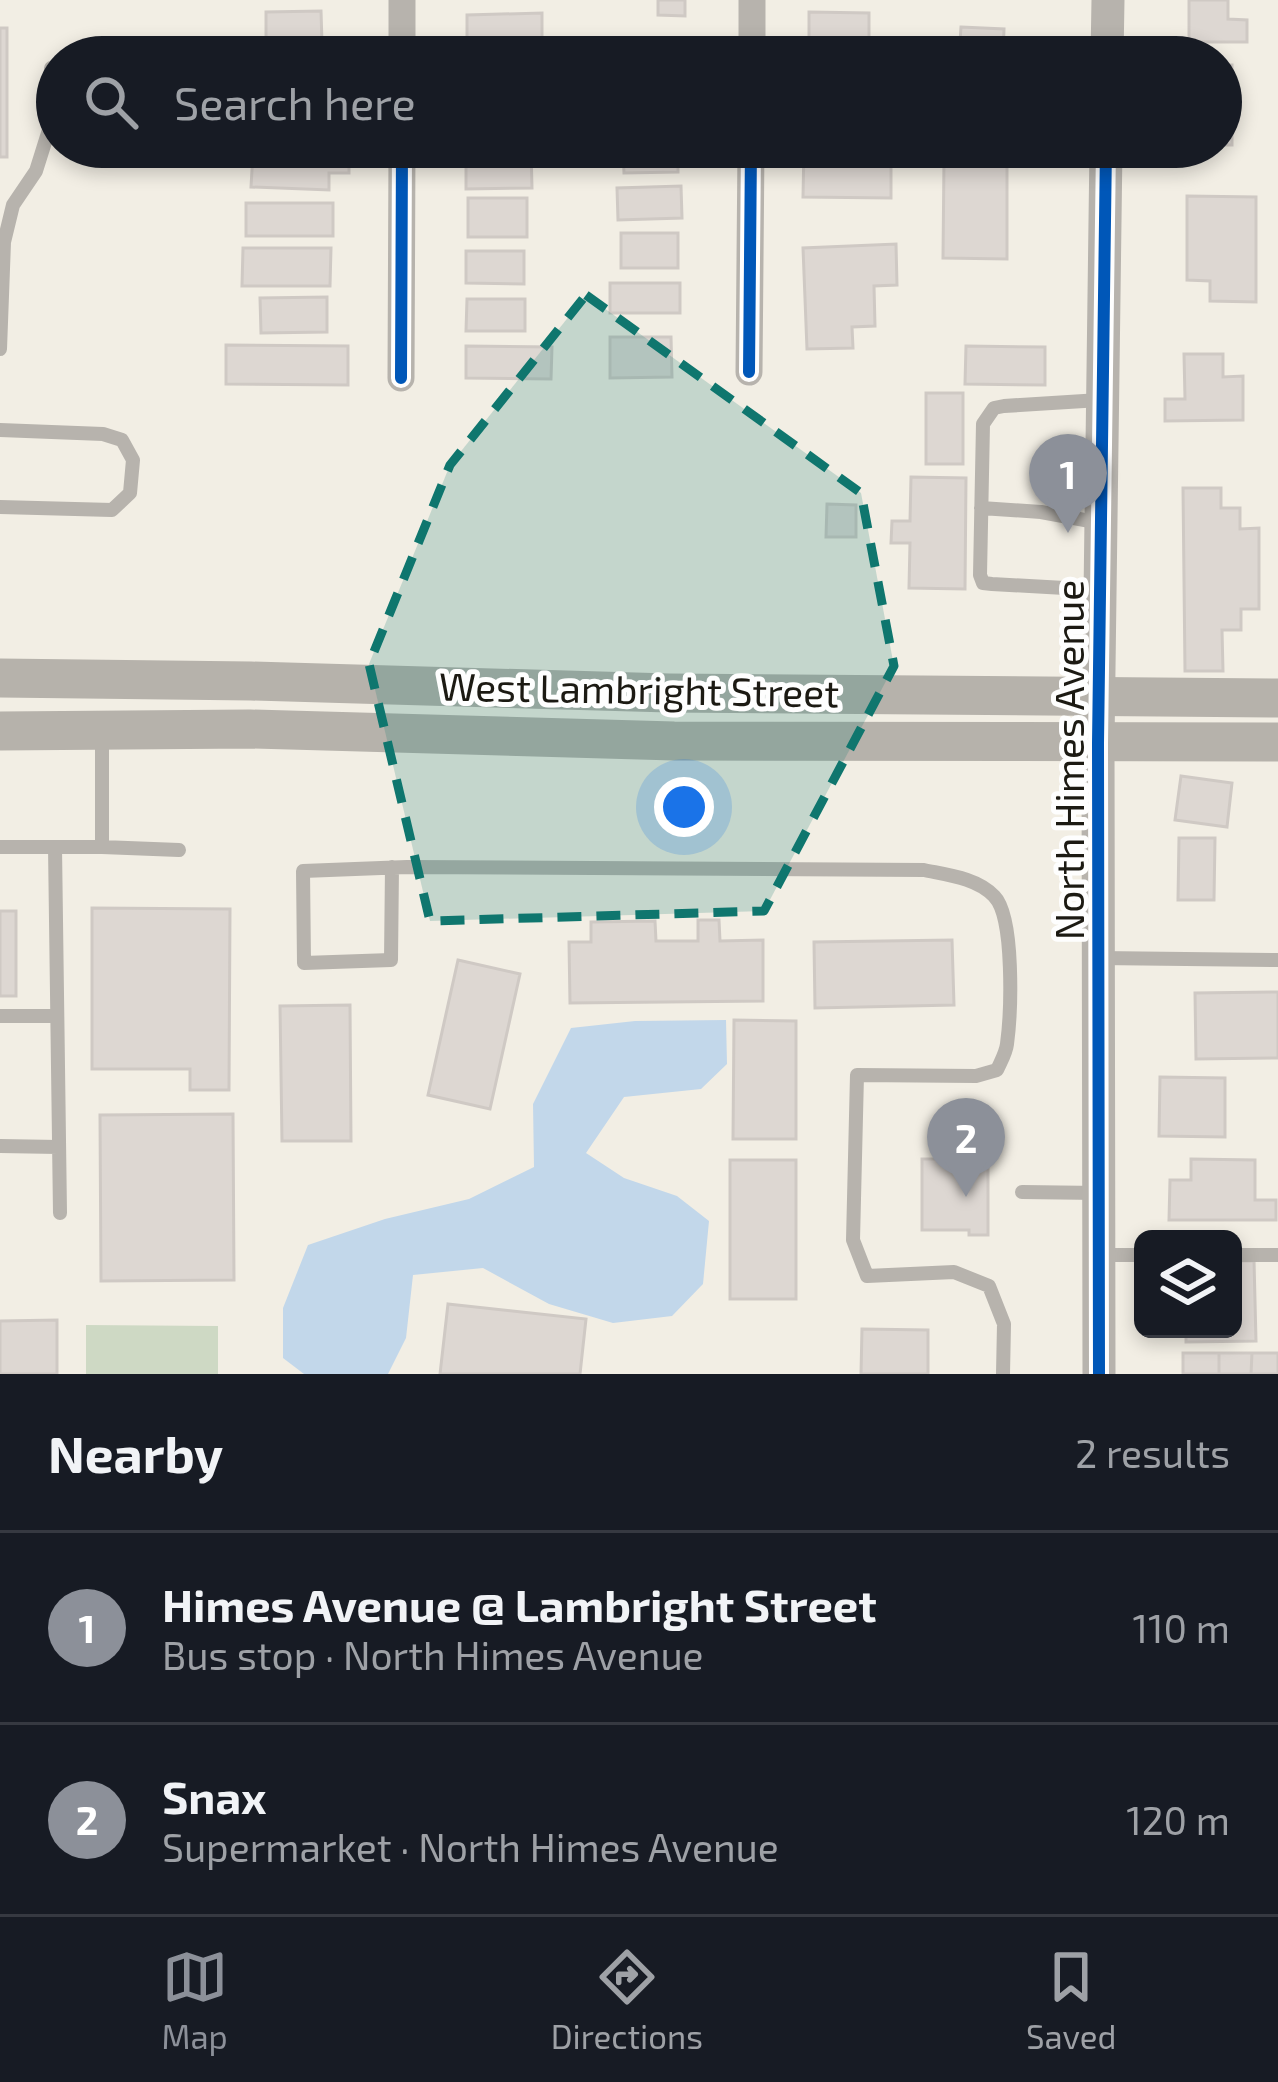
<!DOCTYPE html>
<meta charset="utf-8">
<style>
body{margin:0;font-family:"Exo 2",sans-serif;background:#20242c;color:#f1f3f6}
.controls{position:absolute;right:36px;bottom:36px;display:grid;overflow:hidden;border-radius:18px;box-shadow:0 6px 18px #0003}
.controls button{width:108px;height:108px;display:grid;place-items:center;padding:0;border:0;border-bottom:3px solid #363941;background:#171b24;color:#f1f3f6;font:60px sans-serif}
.you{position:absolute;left:684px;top:807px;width:42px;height:42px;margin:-30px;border:9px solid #fff;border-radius:50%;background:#1a73e8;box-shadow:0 0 0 18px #1a73e833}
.badge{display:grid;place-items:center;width:78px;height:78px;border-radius:50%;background:#8c9099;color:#fff;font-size:39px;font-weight:700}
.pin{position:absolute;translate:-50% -99px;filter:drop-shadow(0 3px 6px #0008)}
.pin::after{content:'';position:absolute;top:63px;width:42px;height:36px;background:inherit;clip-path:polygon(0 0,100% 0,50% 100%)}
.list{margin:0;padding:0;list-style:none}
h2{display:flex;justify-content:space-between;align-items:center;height:156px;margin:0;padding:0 48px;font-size:51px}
h2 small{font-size:39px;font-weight:400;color:#9ea1a6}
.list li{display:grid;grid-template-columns:78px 1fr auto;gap:36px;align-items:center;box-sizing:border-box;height:192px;padding:0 48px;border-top:3px solid #363941}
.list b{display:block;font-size:45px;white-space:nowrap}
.list p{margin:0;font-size:39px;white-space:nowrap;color:#9ea1a6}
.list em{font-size:39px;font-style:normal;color:#9ea1a6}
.icon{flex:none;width:66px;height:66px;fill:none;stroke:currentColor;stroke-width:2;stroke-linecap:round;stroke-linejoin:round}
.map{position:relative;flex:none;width:1278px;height:1374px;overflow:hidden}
.search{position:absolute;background:#171b24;box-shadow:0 6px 18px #0003;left:36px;right:36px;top:36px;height:132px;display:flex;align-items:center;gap:30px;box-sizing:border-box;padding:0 42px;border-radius:66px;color:#9ea1a6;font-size:45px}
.sheet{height:540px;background:#171b24}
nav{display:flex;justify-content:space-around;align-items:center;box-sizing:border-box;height:168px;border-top:3px solid #363941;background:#171b24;font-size:33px;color:#9ea1a6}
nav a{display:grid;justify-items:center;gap:6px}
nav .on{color:#8c9099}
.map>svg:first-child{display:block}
.green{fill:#ced9c4}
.water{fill:#c2d7ea}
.building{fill:#ddd7d2;stroke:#cfc9c4;stroke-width:3}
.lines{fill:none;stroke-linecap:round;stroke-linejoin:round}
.service{stroke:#b7b3ad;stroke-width:14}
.minor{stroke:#b7b3ad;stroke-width:27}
.tertiary{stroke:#b7b3ad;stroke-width:33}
.secondary{stroke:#b6b2ab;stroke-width:39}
.cycleway-casing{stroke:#fefefe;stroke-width:20}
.cycleway{stroke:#0057b8;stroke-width:12}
.marked{fill:#0f766e;fill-opacity:0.2;stroke:#0f766e;stroke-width:9;stroke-dasharray:24 15;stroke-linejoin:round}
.labels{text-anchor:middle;stroke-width:10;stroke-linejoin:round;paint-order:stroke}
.street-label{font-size:39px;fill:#1c1a13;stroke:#fefefe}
</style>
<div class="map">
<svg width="1278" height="1374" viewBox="0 0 1278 1374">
<rect width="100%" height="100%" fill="#f2eee4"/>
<!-- green -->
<path class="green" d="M86,1325l132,1v48h-132z"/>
<!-- water -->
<path class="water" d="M726,1020l1,44 -26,25 -77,8 -38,56 38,25 53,18 32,25 -6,63 -31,32 -59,7 -64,-19 -66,-36 -70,7 -7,63 -18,36h-84l-21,-16v-50l25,-63 77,-26 84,-20 65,-32 -1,-63 38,-76 64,-7z"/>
<!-- building -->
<path class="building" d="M658,0h27v16l-27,-1z
M1189,0h39v19l19,1v22h-58z
M321,11l1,32 -56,1v-32z
M809,12l60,1v44h-60z
M542,13v37l-75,1v-36z
M961,27l43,2 -1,28h-44z
M0,28h7v129h-7z
M1221,65h11v80h-11z
M466,147h65l1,41 -66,1z
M623,147h55v25l-54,1z
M804,147h87v51l-88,-1z
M253,153l96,3v17h-20v17l-78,-3z
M944,160h63v99l-64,-1z
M681,186l1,32 -64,2 -1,-32z
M1187,196l69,1v105l-46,-1v-20l-23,-1z
M468,198h59v39h-59z
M246,203h87v33h-87z
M621,233h57v35h-57z
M896,244l1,41 -23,1 1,40 -23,1 1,21 -46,1 -4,-101z
M243,248h88l-1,38h-88z
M466,251h58v33l-58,-1z
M610,283h70v30h-70z
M327,297v35l-66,1 -1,-35z
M467,299h58v32h-59z
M610,337h61l1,40 -62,1z
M226,345l122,1v39l-122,-1z
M466,346l86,1 -1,32 -85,-1z
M966,346l79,1v38l-80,-1z
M1184,354h39v23l20,-1v44l-78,1v-22h20z
M926,393h37v71h-37z
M911,477l55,1 -1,111 -56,-1 1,-45h-19l1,-22h18z
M1183,488h38v20h19v21l19,-1v81h-18v21h-19l1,41h-38z
M827,504l29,1v32h-30z
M1181,776l51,7 -5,44 -52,-7z
M1179,838h36l-1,62h-36z
M92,908l138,1 -1,181h-39v-21h-98z
M0,911h16v85h-16z
M698,920h21l1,21 43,-1v61l-193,2 -1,-61h22v-20l64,-1 1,20h42z
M952,940l2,65 -139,3 -1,-66z
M458,960l62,14 -30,135 -62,-14z
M1278,992v66l-82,1 -1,-66z
M350,1005l1,136h-69l-2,-135z
M734,1020l62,1v118h-63z
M1160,1077l65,1v59l-66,-1z
M233,1114l1,166 -133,1 -1,-166z
M968,1155h20v80h-19v-5h-47v-71h46z
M1191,1159l64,1v40h21v20h-107l1,-40h21z
M730,1160h66v139h-66z
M1233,1261h21l2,80 -70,1v-13h47z
M448,1304l138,15 -6,55h-140z
M57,1320v54h-57v-53z
M862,1329l66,1v44h-67z
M1183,1353h36v21h-36z
M1219,1353h33l-1,21h-32z
M1252,1353h26v21h-27z"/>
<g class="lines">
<!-- service -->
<path class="service" d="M0,349l4,-107 9,-37 23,-34 16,-51 -1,-52
M0,430l103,4 19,6 11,20 -3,33 -18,17 -112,-3
M981,508l60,4 60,11
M1100,590l-108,-6 -9,-1 -3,-8 3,-151 11,-16 10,-2 96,-6
M102,731v116l77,3
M0,847h102
M55,847l5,366
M392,867l-1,93 -87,3 -1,-92 104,-4 517,3c24,5 53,8 70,26 21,21 17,118 13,148 -1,9 -6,17 -10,26l-21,6 -119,-1 -4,165 14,36 87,-4 35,14 15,38 -1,50
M1099,958l179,2
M0,1016h57
M0,1146l58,1
M1022,1192l77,1
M1099,1255h44
M1233,1255h45"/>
<!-- minor -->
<path class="minor" d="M402,57v-57
M752,57v-57
M749,372l2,-225
M401,378l1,-231"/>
<!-- tertiary -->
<path class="tertiary" d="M1107,57l1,-57
M1099,1374l-1,-631 8,-596"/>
<!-- secondary -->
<path class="secondary" d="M0,678l251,3 418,12 609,5
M0,731l250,-2 424,12 604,1"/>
<defs>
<path id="cycleway" d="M749,372l2,-225
M401,378l1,-231
M1099,1374l-1,-631 8,-596"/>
</defs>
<!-- cycleway casing -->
<use href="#cycleway" class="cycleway-casing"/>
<!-- cycleway -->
<use href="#cycleway" class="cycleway"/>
</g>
<!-- marked area -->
<path class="marked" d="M586,295l275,198 33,173 -130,245 -334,10 -61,-257 81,-199z"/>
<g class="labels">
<!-- street labels -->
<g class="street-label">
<text transform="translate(639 690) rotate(1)" y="14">West Lambright Street</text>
<text transform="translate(1070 760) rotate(-90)" y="14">North Himes Avenue</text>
</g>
</g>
</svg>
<div class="controls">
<button><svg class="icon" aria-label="layers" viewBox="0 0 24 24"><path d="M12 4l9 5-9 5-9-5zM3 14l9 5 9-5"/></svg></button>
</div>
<div class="you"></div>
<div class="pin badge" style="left:1068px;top:533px">1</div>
<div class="pin badge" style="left:966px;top:1197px">2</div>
<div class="search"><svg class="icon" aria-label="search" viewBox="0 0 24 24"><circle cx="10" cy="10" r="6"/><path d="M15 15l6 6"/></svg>Search here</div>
</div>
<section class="sheet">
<h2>Nearby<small>2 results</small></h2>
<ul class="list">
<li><span class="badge">1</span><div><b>Himes Avenue @ Lambright Street</b><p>Bus stop · North Himes Avenue</p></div><em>110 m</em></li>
<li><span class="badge">2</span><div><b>Snax</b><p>Supermarket · North Himes Avenue</p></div><em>120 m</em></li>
</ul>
</section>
<nav>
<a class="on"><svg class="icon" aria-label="map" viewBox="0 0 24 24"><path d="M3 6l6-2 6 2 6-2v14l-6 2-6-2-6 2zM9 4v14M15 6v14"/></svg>Map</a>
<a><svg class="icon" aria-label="directions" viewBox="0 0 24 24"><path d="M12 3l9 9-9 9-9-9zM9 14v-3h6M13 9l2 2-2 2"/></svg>Directions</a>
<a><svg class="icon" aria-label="saved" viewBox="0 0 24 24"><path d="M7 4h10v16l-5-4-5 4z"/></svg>Saved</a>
</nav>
